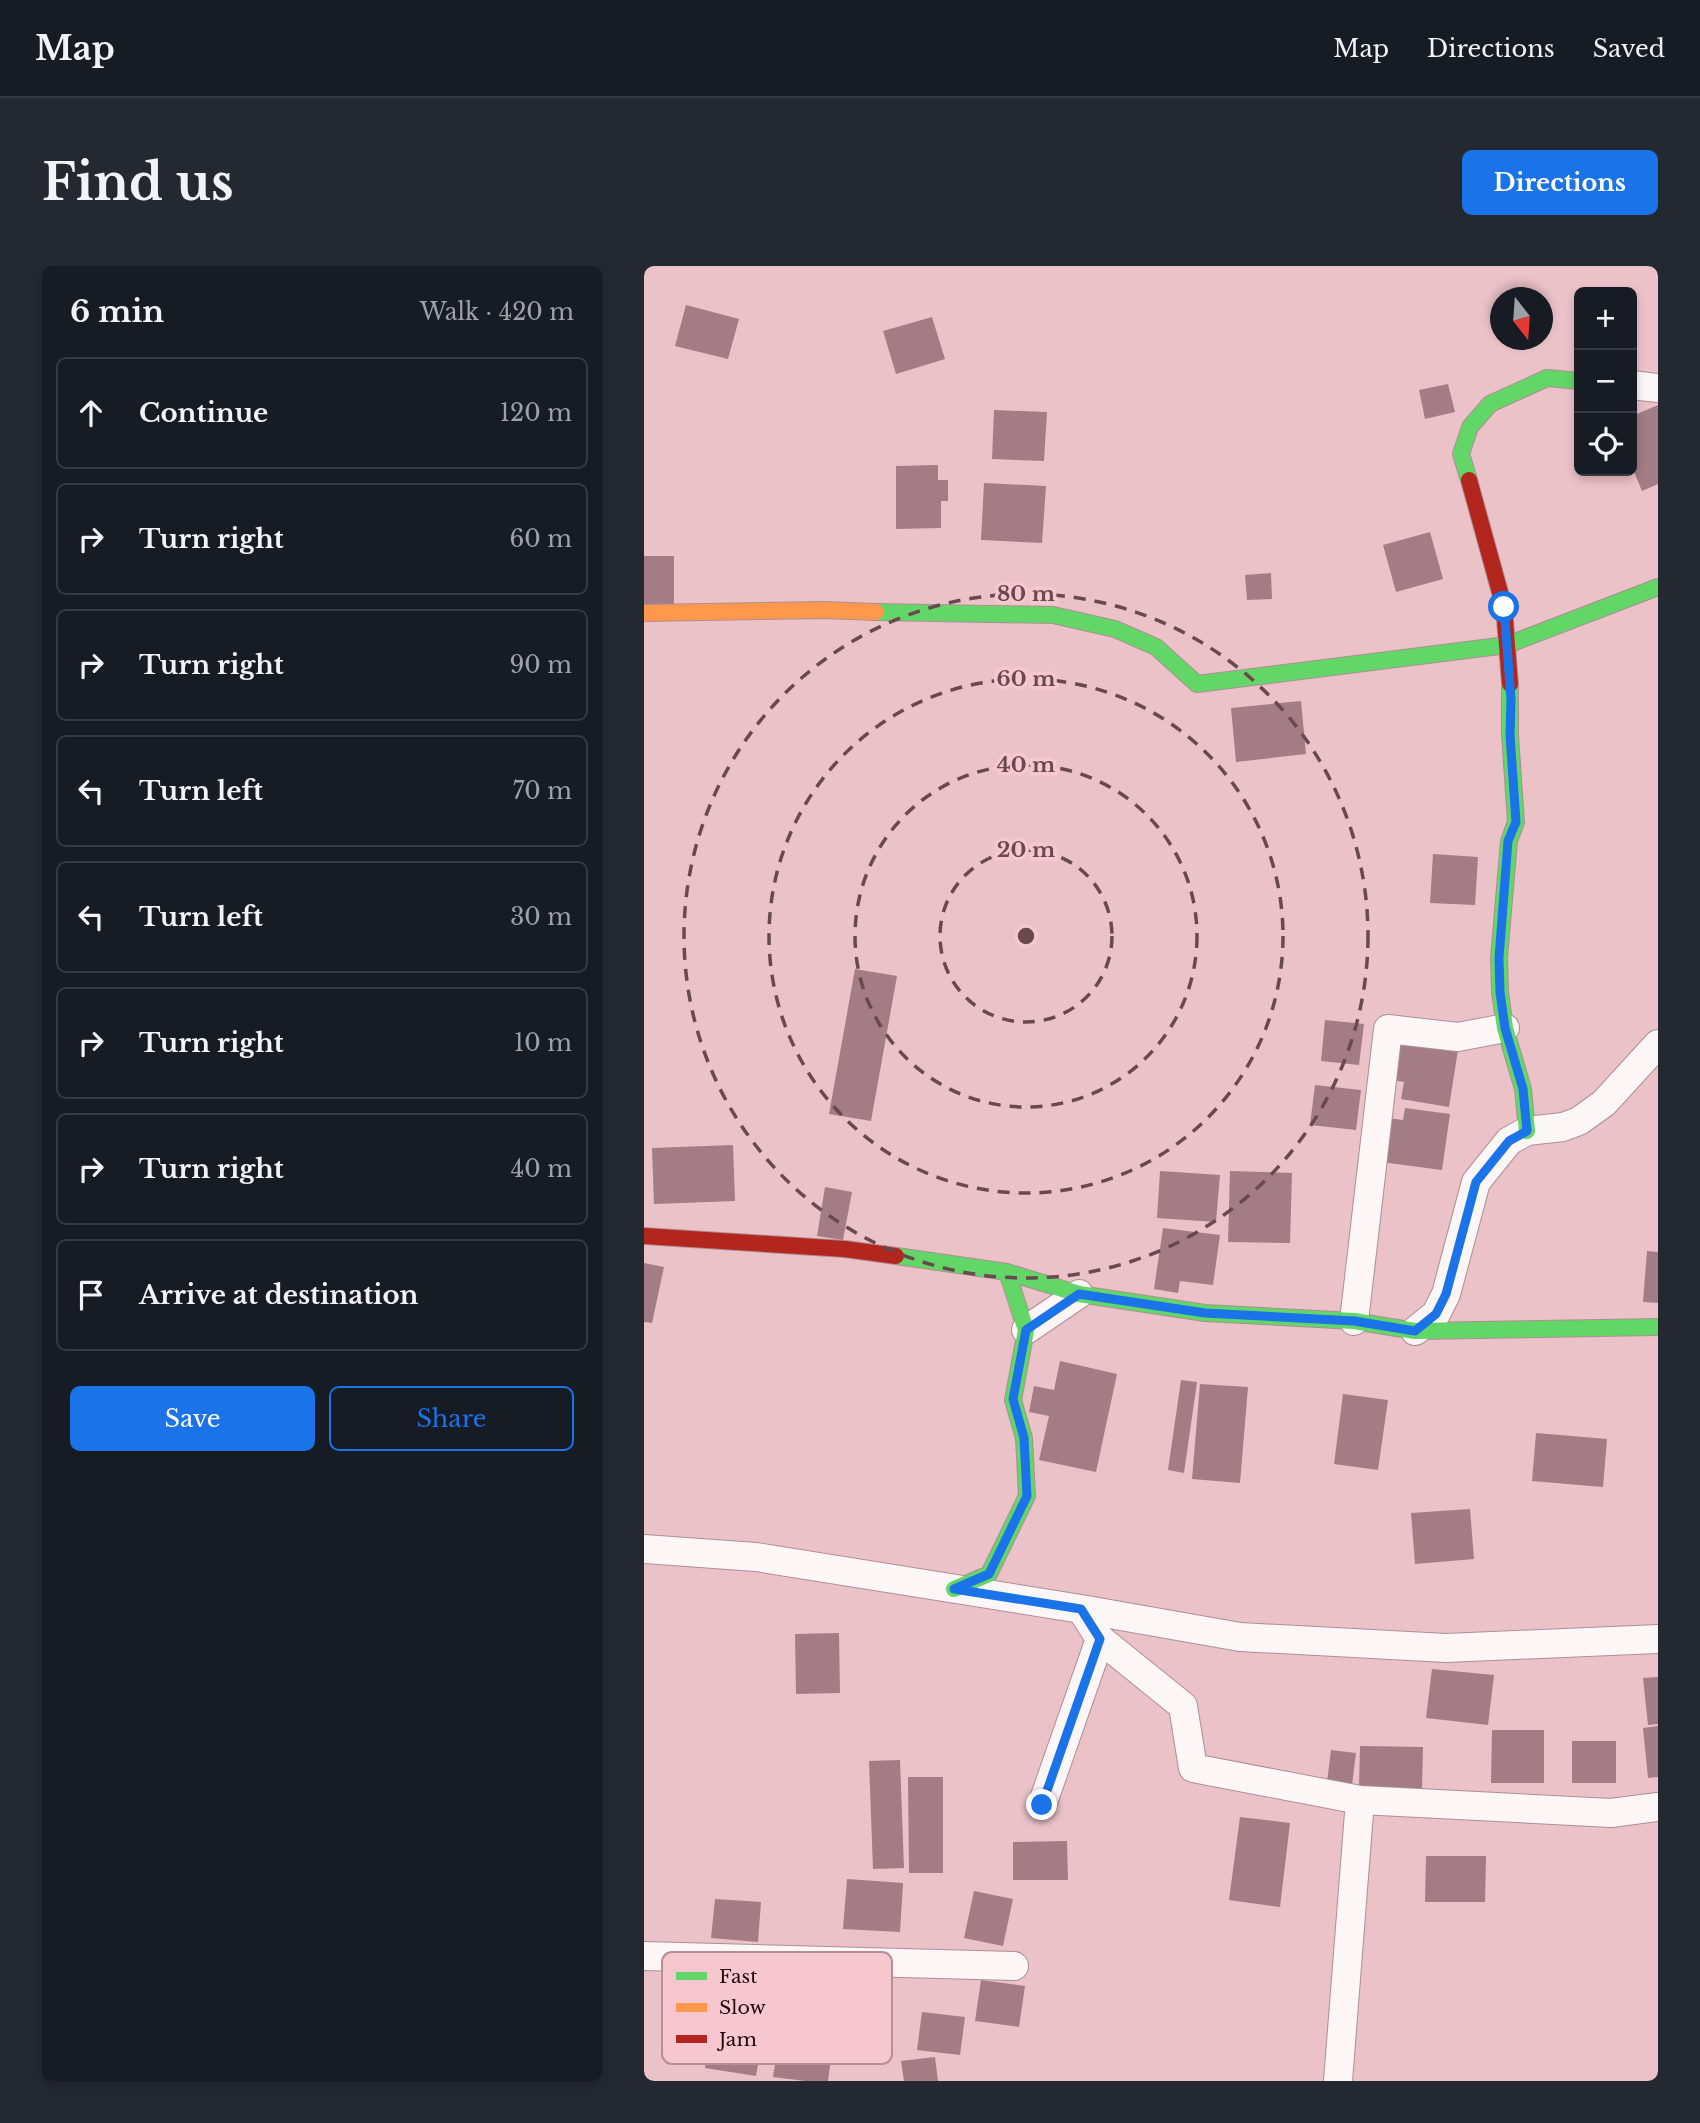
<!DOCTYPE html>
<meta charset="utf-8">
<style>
body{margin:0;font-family:"Libre Baskerville",serif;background:#242831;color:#f1f3f6}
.controls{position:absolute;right:21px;top:21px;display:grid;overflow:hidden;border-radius:10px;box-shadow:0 4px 10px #0003}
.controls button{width:63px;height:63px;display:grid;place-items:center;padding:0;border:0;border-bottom:2px solid #363941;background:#171b24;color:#f1f3f6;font:35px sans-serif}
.compass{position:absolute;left:846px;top:21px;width:63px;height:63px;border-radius:50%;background:#171b24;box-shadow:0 4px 10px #0003;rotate:163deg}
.stop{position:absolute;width:21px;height:21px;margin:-16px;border:5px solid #1a73e8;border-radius:50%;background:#fff}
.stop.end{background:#1a73e8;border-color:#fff;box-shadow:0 2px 7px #0008}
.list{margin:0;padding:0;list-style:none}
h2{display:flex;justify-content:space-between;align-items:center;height:91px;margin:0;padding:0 28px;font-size:30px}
h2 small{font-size:23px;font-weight:400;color:#9ea1a6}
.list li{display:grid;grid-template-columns:46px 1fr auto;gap:21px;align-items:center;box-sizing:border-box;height:112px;margin:0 14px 14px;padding:0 14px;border:2px solid #363941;border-radius:10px}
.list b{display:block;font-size:26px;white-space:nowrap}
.list em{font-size:23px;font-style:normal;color:#9ea1a6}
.actions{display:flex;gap:14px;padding:21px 28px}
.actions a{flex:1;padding:16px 0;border:2px solid #1a73e8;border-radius:10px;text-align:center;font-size:24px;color:#1a73e8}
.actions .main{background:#1a73e8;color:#fff}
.icon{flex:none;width:38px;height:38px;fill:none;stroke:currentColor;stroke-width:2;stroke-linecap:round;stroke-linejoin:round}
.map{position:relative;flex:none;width:1014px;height:1815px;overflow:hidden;border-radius:10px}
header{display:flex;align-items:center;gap:42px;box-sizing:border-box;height:98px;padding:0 35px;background:#171b24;border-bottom:2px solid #363941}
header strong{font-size:33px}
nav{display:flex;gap:38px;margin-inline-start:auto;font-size:24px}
.intro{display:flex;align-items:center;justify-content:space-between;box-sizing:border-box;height:168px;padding:0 42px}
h1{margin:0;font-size:49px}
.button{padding:18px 32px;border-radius:10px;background:#1a73e8;color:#fff;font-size:24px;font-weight:700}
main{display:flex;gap:42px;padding:0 42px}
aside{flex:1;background:#171b24;border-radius:10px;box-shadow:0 4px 10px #0003}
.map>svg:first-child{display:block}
.building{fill:#a37c85}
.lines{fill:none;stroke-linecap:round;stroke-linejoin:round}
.street-casing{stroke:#ae8e94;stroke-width:30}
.fast-casing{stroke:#ae8e94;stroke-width:18}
.slow-casing{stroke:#ae8e94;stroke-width:18}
.jam-casing{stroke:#ae8e94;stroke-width:18}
.street{stroke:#fcf6f7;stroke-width:28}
.fast{stroke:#63d668;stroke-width:16}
.slow{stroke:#ff974d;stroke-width:16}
.jam{stroke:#b3261e;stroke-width:16}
.route{stroke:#1a73e8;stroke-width:9}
.ring{fill:none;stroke:#69494f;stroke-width:3.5;stroke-dasharray:12 9}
.key{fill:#f7c7cf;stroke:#b78e95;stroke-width:2}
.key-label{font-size:19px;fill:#22080e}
.centre{fill:#69494f;stroke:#f7c7cf;stroke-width:3.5}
.ring-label{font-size:21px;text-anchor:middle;font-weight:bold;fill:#69494f;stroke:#f7c7cf;stroke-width:7;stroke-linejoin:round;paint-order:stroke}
</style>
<header>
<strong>Map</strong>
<nav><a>Map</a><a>Directions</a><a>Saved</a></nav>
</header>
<div class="intro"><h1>Find us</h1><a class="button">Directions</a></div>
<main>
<aside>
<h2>6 min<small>Walk · 420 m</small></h2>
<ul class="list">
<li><svg class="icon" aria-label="ahead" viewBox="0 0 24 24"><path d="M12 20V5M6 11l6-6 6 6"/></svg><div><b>Continue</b></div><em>120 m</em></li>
<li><svg class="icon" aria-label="right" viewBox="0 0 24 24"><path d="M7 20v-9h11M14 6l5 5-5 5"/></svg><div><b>Turn right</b></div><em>60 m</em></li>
<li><svg class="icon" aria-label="right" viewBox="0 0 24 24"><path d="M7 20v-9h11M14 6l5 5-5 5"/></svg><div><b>Turn right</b></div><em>90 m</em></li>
<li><svg class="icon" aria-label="left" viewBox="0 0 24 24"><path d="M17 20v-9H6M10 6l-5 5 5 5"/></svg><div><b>Turn left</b></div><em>70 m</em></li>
<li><svg class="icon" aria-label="left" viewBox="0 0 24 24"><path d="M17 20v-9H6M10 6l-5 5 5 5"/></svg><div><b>Turn left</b></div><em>30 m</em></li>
<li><svg class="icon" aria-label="right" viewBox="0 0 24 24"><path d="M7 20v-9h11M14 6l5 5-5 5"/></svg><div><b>Turn right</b></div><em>10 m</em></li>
<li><svg class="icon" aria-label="right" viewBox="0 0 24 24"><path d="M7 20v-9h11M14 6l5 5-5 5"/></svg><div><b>Turn right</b></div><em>40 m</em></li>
<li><svg class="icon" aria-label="arrive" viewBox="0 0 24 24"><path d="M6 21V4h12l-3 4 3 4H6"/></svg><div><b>Arrive at destination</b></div></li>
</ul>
<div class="actions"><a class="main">Save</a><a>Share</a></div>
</aside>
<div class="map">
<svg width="1014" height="1815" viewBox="0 0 1014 1815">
<rect width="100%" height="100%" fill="#ecc2c9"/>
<!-- building -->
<path class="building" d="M42,39l53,14 -11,40 -53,-13z
M288,51l13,42 -49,15 -13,-43z
M804,118l7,28 -30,7 -6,-29z
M1014,139v79l-16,7 -10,-24v-51z
M350,144l53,2 -3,49 -52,-2z
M294,199v15h10v21h-7v27l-45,1v-63z
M340,217l62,3 -4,57 -61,-3z
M786,266l13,47 -47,13 -13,-47z
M0,290h30v50h-30z
M627,307l1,26 -25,1 -2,-25z
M657,435l5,53 -70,8 -5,-54z
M789,588l45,3 -3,48 -45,-2z
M211,703l42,7 -26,145 -42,-7z
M681,754l39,4 -5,41 -38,-4z
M754,775l60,9 -9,57 -48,-8 3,-17 -12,-2z
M671,819l46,5 -5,40 -46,-5z
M761,842l45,6 -8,56 -61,-8 7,-44 15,2z
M89,879l2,56 -81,3 -2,-56z
M516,905l60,4 -4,47 -59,-4z
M586,905l62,2 -2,70 -62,-1z
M181,921l27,5 -9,48 -26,-4z
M519,962l57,7 -7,50 -33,-4 -2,12 -24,-4z
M1003,985l11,1v51l-15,-1z
M0,997l20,4 -12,56 -8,-1z
M416,1095l57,13 -21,98 -57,-12 10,-44 -20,-4 5,-26 20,4z
M537,1114l16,2 -13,91 -16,-3z
M556,1118l48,3 -8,96 -48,-4z
M699,1128l45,6 -10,70 -44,-6z
M892,1167l71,6 -4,48 -71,-6z
M826,1243l4,50 -59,5 -4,-51z
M195,1367l1,60 -44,1 -1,-60z
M788,1403l62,6 -6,50 -62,-7z
M1014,1411v47l-10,1 -5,-47z
M1014,1460v51l-10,1 -5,-50z
M848,1464h52v53h-53z
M928,1475h44v42h-44z
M716,1480l63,1 -1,42 -63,-2z
M687,1484l25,3 -4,32 -25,-3z
M256,1494l4,108 -31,1 -4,-108z
M264,1511h35v96h-34z
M596,1551l50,6 -10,84 -51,-7z
M423,1575l1,39h-55v-38z
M782,1590h60l-1,46h-60z
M203,1613l56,4 -3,49 -57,-3z
M330,1625l39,8 -10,47 -39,-8z
M71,1633l46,3 -3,40 -47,-4z
M337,1714l44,6 -6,41 -44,-6z
M278,1746l43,5 -5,38 -43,-5z
M69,1751l52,8 -9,51 -51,-8z
M137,1762l53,8 -6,45h-23l-32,-4z
M291,1791l3,24h-34l-3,-20z"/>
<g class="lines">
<defs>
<path id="street" d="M988,119l26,3
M710,1055l34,-292 70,8 47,-9
M382,1064l53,-36
M771,1065l21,-17 10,-20 30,-112 33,-41 18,-10 36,-4 16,-6 25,-18 54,-59
M0,1283l112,8 325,52 19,30 -58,166
M437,1343l159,28 206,11 212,-9
M456,1373l83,67 10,62 167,32 251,13 47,-6
M0,1690l370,10
M694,1815l22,-281"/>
<path id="fast" d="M825,214l-8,-26 9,-27 20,-23 57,-26 32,3
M232,346l177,3 62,14 41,18 41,37 310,-39 151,-58
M866,418v51l6,87 -7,19 -10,117 1,34 5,36 18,61 4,42
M252,990l111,16 19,58 -13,70 11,38 3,58 -38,78 -35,15
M363,1006l72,22 126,19 149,8 61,10 243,-4"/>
<path id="slow" d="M0,347l180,-3 52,2"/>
<path id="jam" d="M825,214l35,127 6,77
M0,970l201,13 51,7"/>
</defs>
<!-- street casing -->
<use href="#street" class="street-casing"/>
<!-- fast casing -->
<use href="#fast" class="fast-casing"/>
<!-- slow casing -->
<use href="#slow" class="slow-casing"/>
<!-- jam casing -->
<use href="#jam" class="jam-casing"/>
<!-- street -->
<use href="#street" class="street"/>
<!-- fast -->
<use href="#fast" class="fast"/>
<!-- slow -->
<use href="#slow" class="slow"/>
<!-- jam -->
<use href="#jam" class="jam"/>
</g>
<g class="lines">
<!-- route -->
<path class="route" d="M398,1539l58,-166 -19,-30 -127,-20 35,-15 38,-78 -3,-58 -11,-39 13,-69 53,-36 126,19 149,8 61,10 21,-17 10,-20 30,-112 33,-41 18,-10 -4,-42 -18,-61 -5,-36 -1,-34 9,-117 8,-19 -6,-87 1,-36 -7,-92"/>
</g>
<!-- distance rings -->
<g class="ring">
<circle cx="382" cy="670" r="86"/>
<circle cx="382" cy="670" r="171"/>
<circle cx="382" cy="670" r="257"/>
<circle cx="382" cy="670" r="342"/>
</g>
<!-- legend -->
<rect x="18" y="1686" width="230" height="112" rx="10" class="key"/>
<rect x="32" y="1706" width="31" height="8" fill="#63d668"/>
<rect x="32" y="1737" width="31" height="9" fill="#ff974d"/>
<rect x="32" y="1769" width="31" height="8" fill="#b3261e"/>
<g class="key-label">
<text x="75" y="1717">Fast</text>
<text x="75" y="1748">Slow</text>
<text x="75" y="1780">Jam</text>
</g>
<circle cx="382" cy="670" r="10" class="centre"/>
<g class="ring-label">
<text x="382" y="335">80 m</text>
<text x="382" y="420">60 m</text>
<text x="382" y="506">40 m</text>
<text x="382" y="591">20 m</text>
</g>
</svg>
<div class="controls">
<button>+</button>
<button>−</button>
<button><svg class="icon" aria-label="locate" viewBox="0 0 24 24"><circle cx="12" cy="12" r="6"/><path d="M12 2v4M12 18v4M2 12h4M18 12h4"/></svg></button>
</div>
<svg class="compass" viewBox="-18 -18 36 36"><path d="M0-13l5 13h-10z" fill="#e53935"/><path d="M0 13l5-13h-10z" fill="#9ea1a6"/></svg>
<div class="stop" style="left:860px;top:341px"></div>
<div class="stop end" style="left:398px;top:1539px"></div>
</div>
</main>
